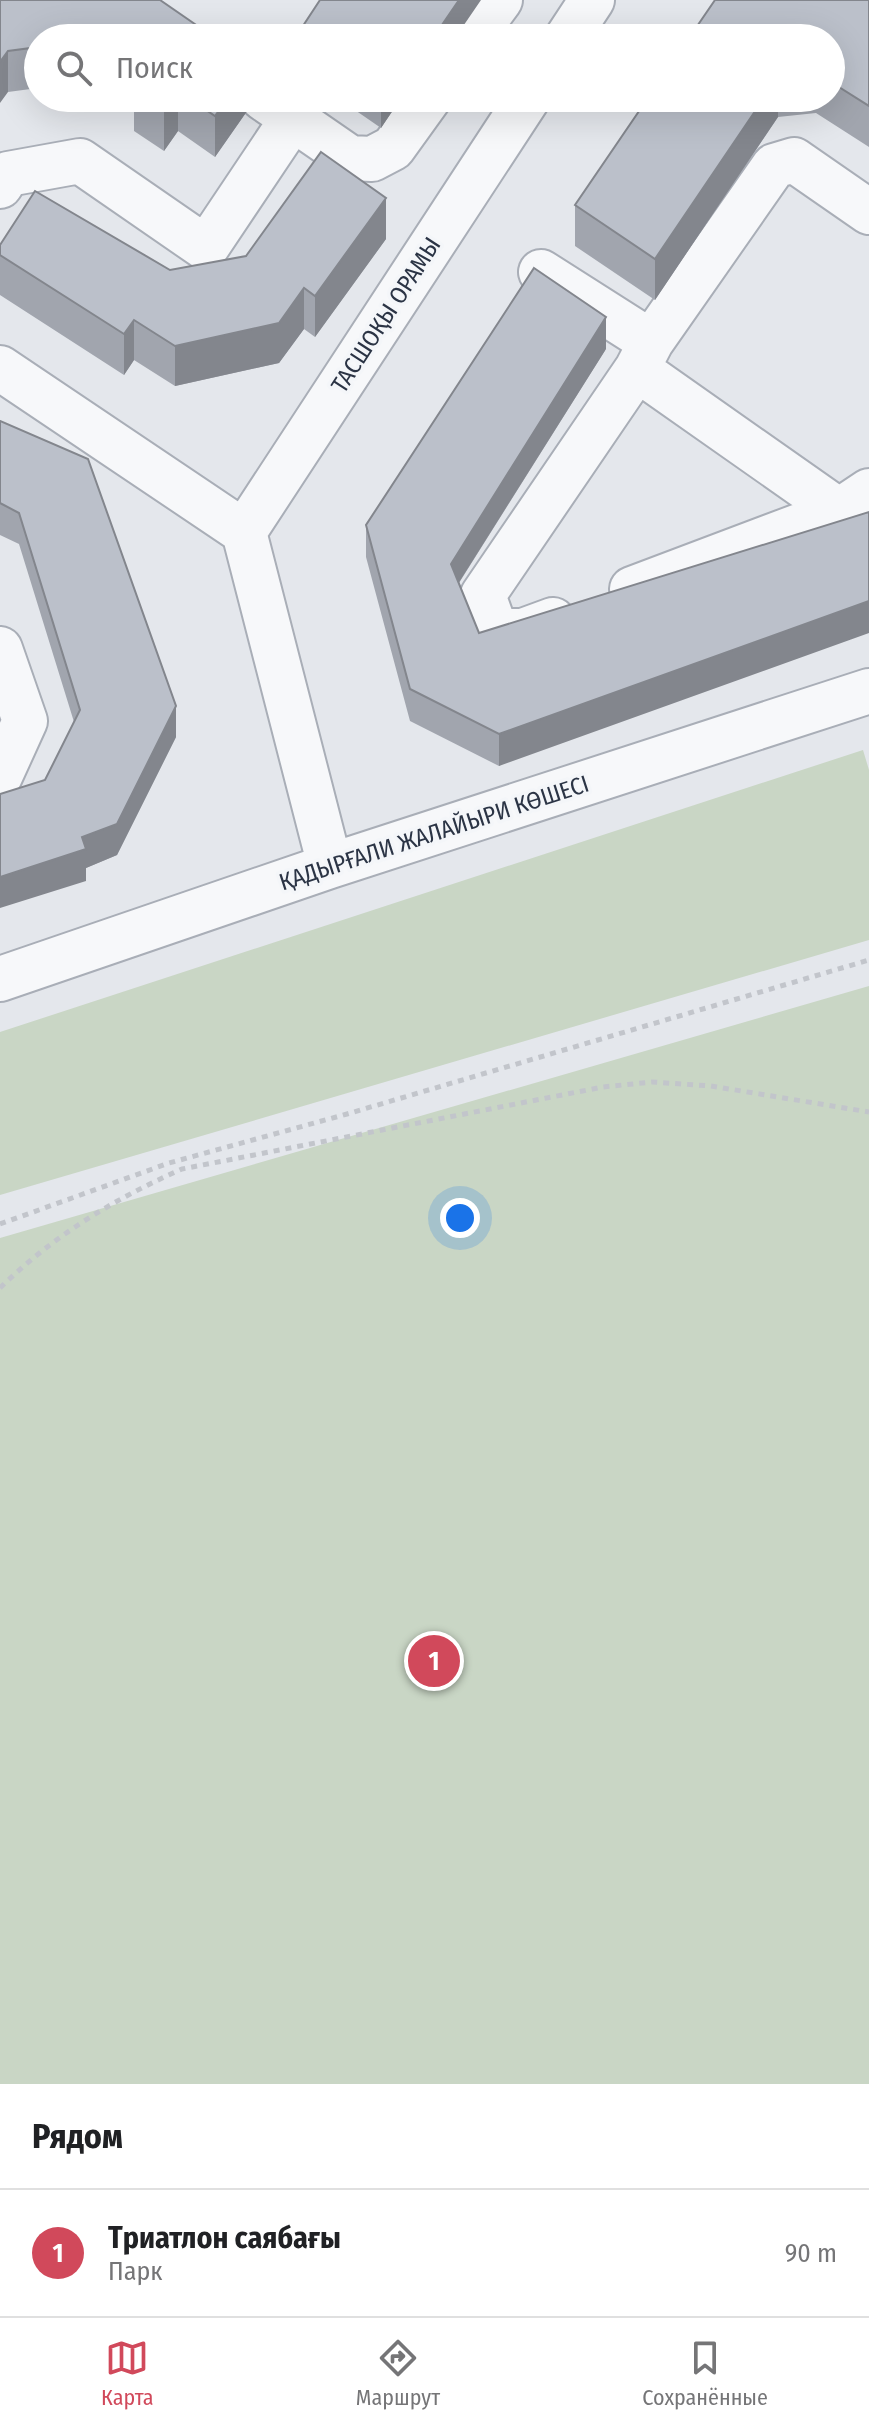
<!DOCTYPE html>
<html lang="ru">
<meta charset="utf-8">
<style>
body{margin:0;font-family:"Fira Sans Condensed",sans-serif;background:#f6f6f6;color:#202124}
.you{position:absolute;left:460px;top:1218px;width:28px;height:28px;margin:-20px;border:6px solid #fff;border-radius:50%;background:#1a73e8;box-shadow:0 0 0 12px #1a73e833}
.badge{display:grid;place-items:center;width:52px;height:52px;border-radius:50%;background:#d1495b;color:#fff;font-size:26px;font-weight:700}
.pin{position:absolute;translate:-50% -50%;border:4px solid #fff;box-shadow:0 2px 8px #0006}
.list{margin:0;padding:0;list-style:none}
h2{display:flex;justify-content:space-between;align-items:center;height:104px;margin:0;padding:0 32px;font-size:34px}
h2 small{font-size:26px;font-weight:400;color:#757577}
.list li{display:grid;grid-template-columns:52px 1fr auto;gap:24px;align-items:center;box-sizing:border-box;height:128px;padding:0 32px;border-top:2px solid #e0e0e0}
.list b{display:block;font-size:30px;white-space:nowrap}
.list p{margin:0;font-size:26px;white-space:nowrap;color:#757577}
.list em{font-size:26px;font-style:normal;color:#757577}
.icon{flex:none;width:44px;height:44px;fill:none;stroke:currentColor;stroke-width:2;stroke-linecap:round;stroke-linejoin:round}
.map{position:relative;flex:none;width:869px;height:2084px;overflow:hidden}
.search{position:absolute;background:#fff;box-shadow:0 8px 32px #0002;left:24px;right:24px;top:24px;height:88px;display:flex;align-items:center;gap:20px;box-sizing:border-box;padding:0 28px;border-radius:44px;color:#757577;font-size:30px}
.sheet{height:232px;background:#fff}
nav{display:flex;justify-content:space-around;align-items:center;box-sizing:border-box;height:112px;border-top:2px solid #e0e0e0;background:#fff;font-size:22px;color:#757577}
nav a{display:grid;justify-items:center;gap:4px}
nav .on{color:#d1495b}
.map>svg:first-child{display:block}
.green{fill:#c9d6c5}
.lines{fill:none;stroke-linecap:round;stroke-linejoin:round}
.minor-casing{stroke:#a9aeb7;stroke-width:48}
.path{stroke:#c2c5cb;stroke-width:5;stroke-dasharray:6 6;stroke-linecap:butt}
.minor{stroke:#f7f8fa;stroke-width:44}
.wall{fill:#a1a5ae}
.shaded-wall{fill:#83868d}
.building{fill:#bbc0ca;stroke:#83868d;stroke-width:2}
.labels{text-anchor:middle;stroke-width:7;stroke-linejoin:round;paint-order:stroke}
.street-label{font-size:24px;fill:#2b3445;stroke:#f4f6f9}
</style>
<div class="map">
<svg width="869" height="2084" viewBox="0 0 869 2084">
<rect width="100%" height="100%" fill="#e4e7ec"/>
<!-- green -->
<path class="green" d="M863,750l6,20v170l-869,255v-163z
M869,986v1098h-869v-846z"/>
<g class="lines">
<defs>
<path id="minor" d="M472,38l28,-38
M567,38l25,-38
M263,98l87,60 22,1 21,-11 36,-50
M0,186l8,-12 72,-13 126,87 87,-130
M869,212l-75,-52 -20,6 -123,176 -14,27 202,142 30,-20
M541,272l110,70
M0,368l244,164 86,334
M244,532l284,-434
M632,589l207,-78
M553,620l-30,11h-27l-13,-36 154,-226
M0,649l25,72 -25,55
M0,979l330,-113 539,-175"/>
</defs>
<!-- minor casing -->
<use href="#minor" class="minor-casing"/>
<!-- path -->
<path class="path" d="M0,1224l169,-61 178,-49 522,-154
M0,1288c53,-52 114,-89 182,-119l421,-82 49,-5 59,4 158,26"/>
<!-- minor -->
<use href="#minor" class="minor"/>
</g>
<!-- wall -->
<path class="wall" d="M0,0l38,38v50l-30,4z
M869,0v147l-53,-34 -38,4 -123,183 -80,-54v-41l73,-107h183v-60z
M119,98h133v6l-37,53 -37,-26 -14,20 -30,-20v-22z
M319,98h82l-20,30 -42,-29 -6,9z
M386,239l-71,98 -11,-8 -25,34 -104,23 -41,-26 -10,15 -124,-80v-50l170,25z
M606,349l-147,234 20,50 390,-121 -370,254 -89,-45 -44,-164v-32z
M0,421l176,316 -59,118 -31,13v13l-41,-101 29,-58 -55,-178 -19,-9z"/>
<!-- shaded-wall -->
<path class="shaded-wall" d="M459,0h22l-26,38h-22z
M8,51v41l-8,11v-41z
M172,98h6v33l-14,20v-41z
M228,98h24v6l-37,53v-41z
M333,98l6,1 -6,9z
M381,98h20l-20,30z
M764,98h14v19l-123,183v-41z
M386,198v41l-71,98v-41z
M304,288v41l-25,34 -104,23v-40z
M606,317v32l-155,246v-31z
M134,320v40l-10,15v-41z
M869,601v32l-370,133v-32z
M176,706v31l-59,118 -31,13v13l-86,27v-31l82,-40z"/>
<!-- building -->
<path class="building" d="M0,0h160l55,38h-177v9l-30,4 -8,11z
M320,0h139l-26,38h-138z
M715,0h154v106l-38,-24v-44h-142z
M146,98h26l-8,12z
M189,98h39l-13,18z
M648,98h116l-109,161 -80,-54z
M321,152l65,46 -71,98 -11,-8 -25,35 -104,23 -41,-26 -10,14 -124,-79v-10l35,-54 135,79 76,-14z
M534,268l72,49 -155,247 28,69 390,-121v89l-370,133 -89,-45 -44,-164z
M0,421l88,38 88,247 -59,118 -35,13 4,12 -86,28v-83l45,-14 35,-70 -61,-197 -19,-10z"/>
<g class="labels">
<!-- street labels -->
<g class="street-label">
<text transform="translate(386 315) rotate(-57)" y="8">ТАСШОҚЫ ОРАМЫ</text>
<text transform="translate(434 833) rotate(-18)" y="8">ҚАДЫРҒАЛИ ЖАЛАЙЫРИ КӨШЕСІ</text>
</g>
</g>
</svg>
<div class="you"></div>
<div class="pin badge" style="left:434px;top:1661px">1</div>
<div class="search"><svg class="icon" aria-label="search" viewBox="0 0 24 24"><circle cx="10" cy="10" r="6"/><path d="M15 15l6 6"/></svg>Поиск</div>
</div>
<section class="sheet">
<h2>Рядом<small></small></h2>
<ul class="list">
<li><span class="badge">1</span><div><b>Триатлон саябағы</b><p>Парк</p></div><em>90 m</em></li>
</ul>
</section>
<nav>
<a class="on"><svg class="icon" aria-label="map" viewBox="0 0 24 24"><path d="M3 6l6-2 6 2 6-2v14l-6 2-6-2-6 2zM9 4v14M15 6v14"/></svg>Карта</a>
<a><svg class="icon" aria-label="directions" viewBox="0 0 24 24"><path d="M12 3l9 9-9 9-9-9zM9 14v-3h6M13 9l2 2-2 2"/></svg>Маршрут</a>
<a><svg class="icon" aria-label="saved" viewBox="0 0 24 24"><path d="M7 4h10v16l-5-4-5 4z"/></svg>Сохранённые</a>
</nav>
